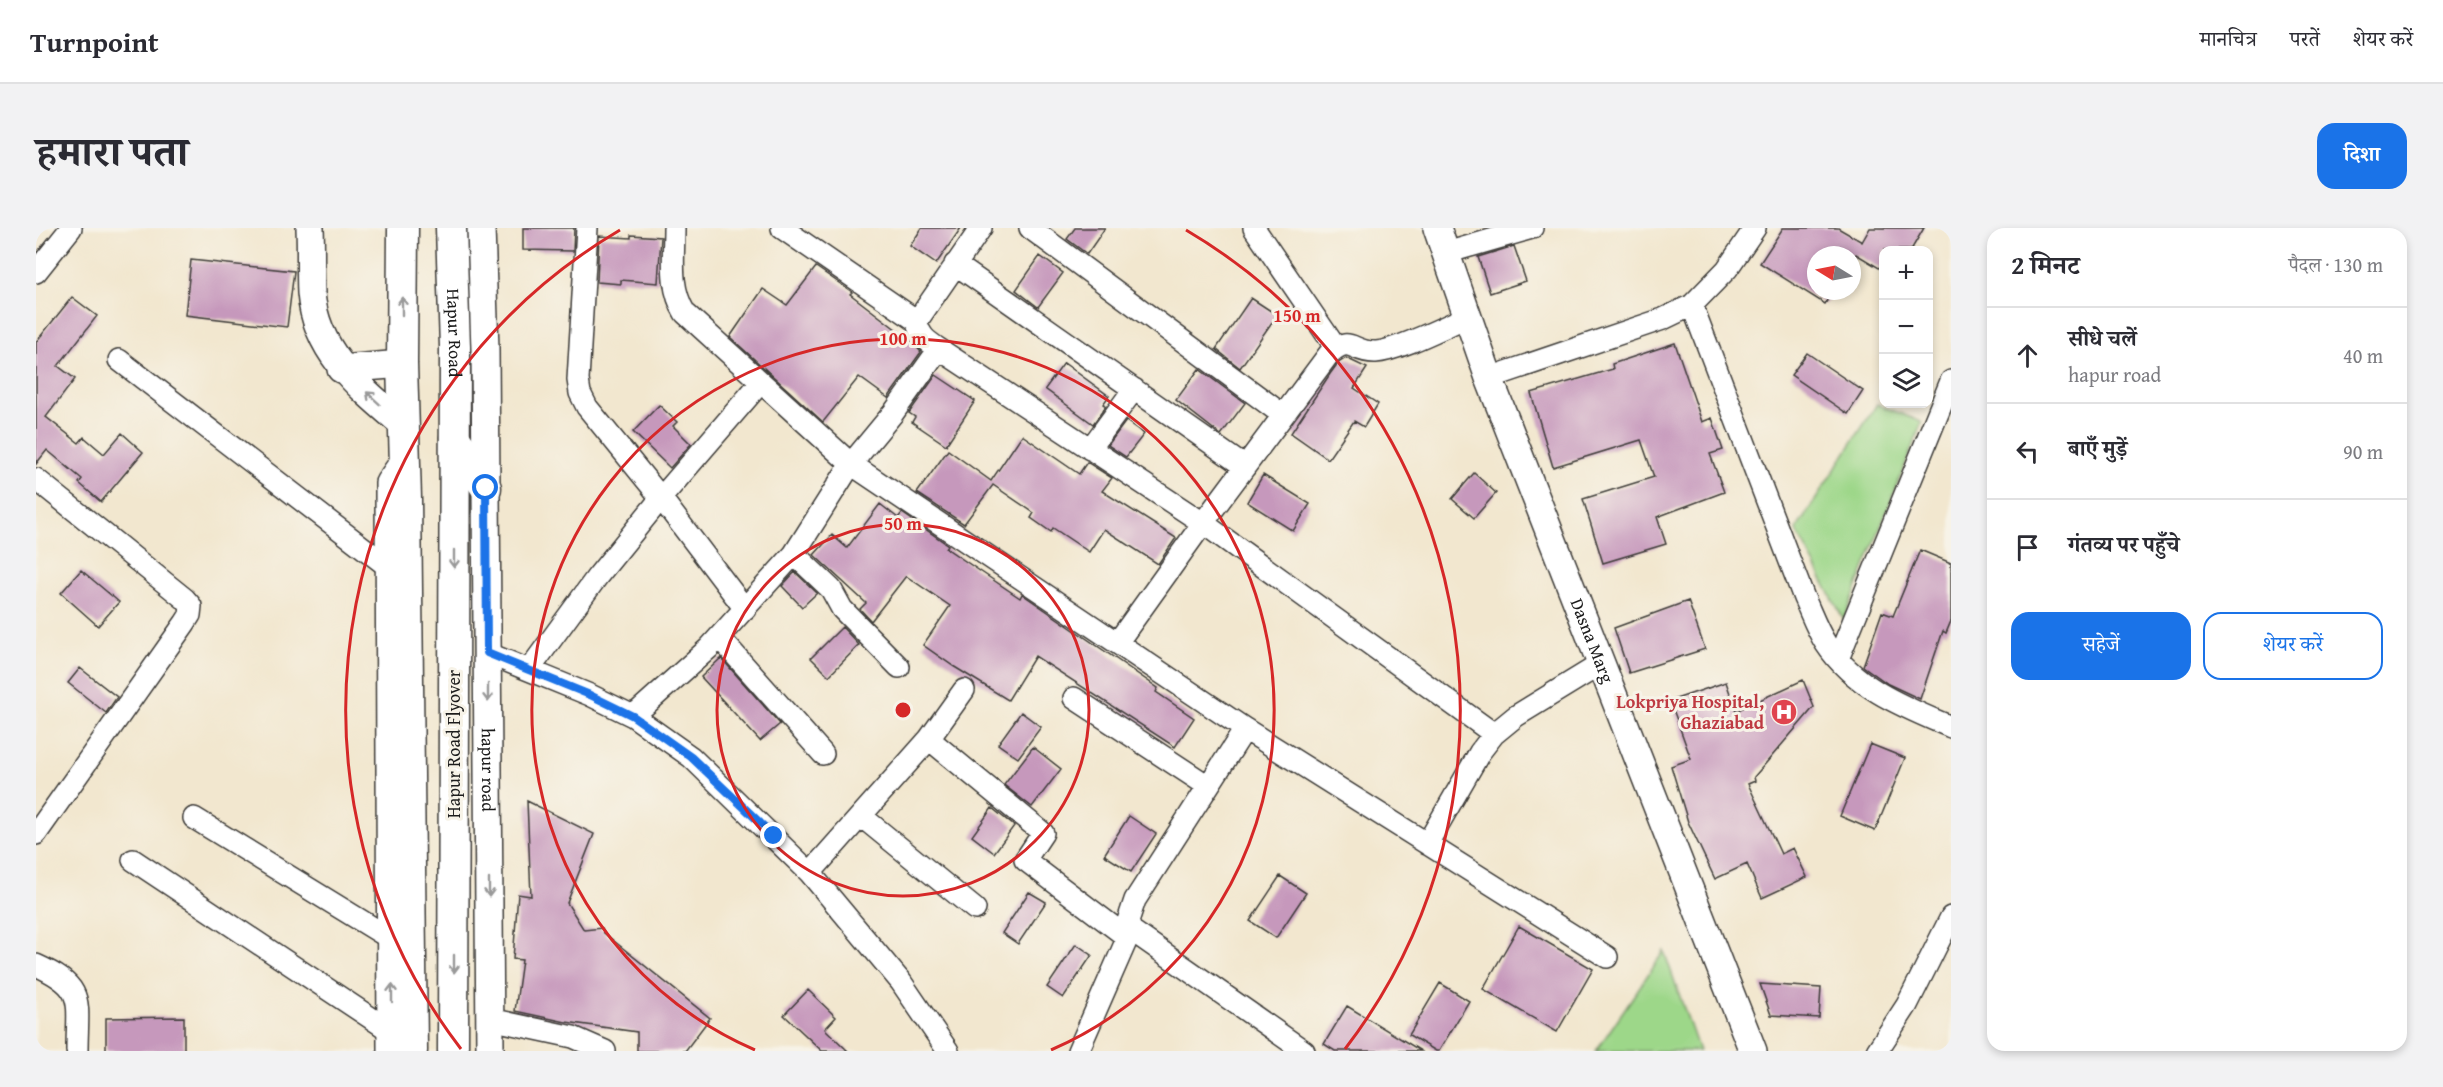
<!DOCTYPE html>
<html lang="hi">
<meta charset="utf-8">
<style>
body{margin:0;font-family:"Gentium Book Plus","Noto Serif Devanagari",serif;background:#f2f2f3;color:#2b2b33}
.controls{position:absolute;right:18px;top:18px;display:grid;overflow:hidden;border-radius:12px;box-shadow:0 3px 9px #0003}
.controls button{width:54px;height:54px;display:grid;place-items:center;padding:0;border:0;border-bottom:2px solid #e1e1e2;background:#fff;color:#2b2b33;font:30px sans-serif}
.compass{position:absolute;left:1771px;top:18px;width:54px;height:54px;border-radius:50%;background:#fff;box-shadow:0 3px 9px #0003;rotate:280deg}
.stop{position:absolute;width:18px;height:18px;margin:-14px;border:4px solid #1a73e8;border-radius:50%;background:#fff}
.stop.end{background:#1a73e8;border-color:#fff;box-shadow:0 2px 6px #0008}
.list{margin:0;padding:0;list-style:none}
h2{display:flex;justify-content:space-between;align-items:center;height:78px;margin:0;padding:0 24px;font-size:26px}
h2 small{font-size:20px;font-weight:400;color:#7c7c81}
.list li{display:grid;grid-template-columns:39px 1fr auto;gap:18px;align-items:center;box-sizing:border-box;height:96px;padding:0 24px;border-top:2px solid #e1e1e2}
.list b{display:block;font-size:22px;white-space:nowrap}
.list p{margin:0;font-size:20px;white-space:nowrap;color:#7c7c81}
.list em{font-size:20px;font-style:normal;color:#7c7c81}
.actions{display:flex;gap:12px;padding:18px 24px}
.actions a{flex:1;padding:14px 0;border:2px solid #1a73e8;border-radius:18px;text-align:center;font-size:21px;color:#1a73e8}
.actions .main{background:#1a73e8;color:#fff}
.icon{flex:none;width:33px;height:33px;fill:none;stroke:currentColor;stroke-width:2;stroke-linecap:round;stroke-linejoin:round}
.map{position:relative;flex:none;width:1915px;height:823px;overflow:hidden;border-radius:18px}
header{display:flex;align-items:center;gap:36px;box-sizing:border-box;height:84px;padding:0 30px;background:#fff;border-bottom:2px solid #e1e1e2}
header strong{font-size:28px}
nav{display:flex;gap:33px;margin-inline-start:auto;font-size:21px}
.intro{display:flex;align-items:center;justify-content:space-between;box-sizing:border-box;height:144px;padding:0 36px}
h1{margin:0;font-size:42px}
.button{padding:15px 27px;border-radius:18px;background:#1a73e8;color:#fff;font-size:21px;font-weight:700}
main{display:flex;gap:36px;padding:0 36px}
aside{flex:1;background:#fff;border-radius:18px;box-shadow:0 3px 9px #0003}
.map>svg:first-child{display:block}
.green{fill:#9dd789;stroke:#5c7a52;stroke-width:1.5}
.building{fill:#c698bc}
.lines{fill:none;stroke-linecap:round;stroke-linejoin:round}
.minor-casing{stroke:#3c3a37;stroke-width:24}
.tertiary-casing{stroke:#3c3a37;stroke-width:30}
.secondary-casing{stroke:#3c3a37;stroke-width:33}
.minor{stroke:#fff;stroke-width:21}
.tertiary{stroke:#fff;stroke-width:27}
.secondary{stroke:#fff;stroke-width:30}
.oneway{stroke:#999}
.route{stroke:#1a73e8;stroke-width:8}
.ring{fill:none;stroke:#d62828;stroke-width:3}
.labels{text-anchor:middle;stroke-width:6;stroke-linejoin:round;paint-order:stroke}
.street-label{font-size:18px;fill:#1c1c1c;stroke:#f7f3e8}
.health-label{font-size:18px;font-weight:bold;fill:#be3a42;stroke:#f7f3e8;text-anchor:end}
.centre{fill:#d62828;stroke:#f7f3e8;stroke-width:3}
.ring-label{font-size:18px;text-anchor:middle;font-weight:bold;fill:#d62828;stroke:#f7f3e8;stroke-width:6;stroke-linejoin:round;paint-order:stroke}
</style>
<header>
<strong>Turnpoint</strong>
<nav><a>मानचित्र</a><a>परतें</a><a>शेयर करें</a></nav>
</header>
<div class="intro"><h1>हमारा पता</h1><a class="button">दिशा</a></div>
<main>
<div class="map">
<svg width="1915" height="823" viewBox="0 0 1915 823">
<rect width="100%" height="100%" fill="#f7f3e8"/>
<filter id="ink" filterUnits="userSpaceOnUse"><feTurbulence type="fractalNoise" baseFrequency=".0167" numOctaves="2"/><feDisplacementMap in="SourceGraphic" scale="12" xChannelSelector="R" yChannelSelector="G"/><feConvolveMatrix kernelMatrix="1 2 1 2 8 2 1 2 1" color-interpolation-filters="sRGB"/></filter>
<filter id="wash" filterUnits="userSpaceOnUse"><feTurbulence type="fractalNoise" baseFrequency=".008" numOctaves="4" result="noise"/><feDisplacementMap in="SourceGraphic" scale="24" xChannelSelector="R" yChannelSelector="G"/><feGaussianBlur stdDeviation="1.35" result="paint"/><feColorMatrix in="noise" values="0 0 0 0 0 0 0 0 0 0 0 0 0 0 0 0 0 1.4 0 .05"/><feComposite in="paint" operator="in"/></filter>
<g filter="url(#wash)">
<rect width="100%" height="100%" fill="#f2e7cf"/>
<!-- green -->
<path class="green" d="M1841,176l45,18 -78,198 -48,-90z
M1628,723l35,100h-103z"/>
<g id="blocks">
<!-- building -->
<path class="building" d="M487,0h51l-1,23 -50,-1z
M886,0h39l-25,36 -26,-18z
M1039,0h30l-18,26 -20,-15z
M1747,0h55l24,14 8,-14h54l-13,22h-27v21l-28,-17 -4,6v-5h-36v36h17l-8,13 -65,-41z
M595,7l30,2 -3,46 -37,-3v4l-24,-2 2,-46 32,2z
M1478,18l12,35 -36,12 -12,-36z
M1004,28l23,17 -25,34 -22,-17z
M155,32l103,11 -7,56 -102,-12z
M780,39l36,25 -2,2 60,46 11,12 -33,46 -29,-21 -36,45 -93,-85 33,-48 24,16z
M36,69l25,19 -39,50 17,13 -29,38 33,26 5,-6 20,17 18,-21 21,19 -42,50 -22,-19 3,-4 -35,-29 -11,14v-122z
M1215,70l26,17 -37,53 -24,-19z
M1639,115l27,79 10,-4 11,32 -13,4 14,38 -67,25 9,27 -63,19 -20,-64 71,-22 -13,-37 -88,27 -22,-74 82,-24 -1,-5z
M1771,125l56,38 -15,23 -57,-39z
M1310,130l21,10 -13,20 24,16 -14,23 -10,-6 -26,38 -37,-26 39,-59 8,-11z
M1028,135l45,33 -6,8 3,2 -13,18 -48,-35z
M1163,141l46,34 -24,32 -45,-35z
M900,147l39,26 -29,44 -34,-23 3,-5 -6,-4z
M623,177l18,17 -4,4 18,18 -21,24 -37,-36z
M1090,193l18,13 -18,23 -18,-12z
M986,207l57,39 8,-12 25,16 -10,13 74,47 -18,26 -54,-35 -15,23 -36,-24 -2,4 -20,-14 3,-5 -41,-28 -29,39 -47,-31 31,-43 43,31z
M1438,245l22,20 -22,25 -22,-19z
M1227,247l47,29 -17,27 -46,-29z
M844,276l18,14 4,-5 46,32 -2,3 19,13 55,37 2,-4 136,94 -2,4 38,26 -19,29 -140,-91 -27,44 -55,-34 -30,-21 27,-39 -44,-30 -35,45 -11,-12 6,-6 -52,-48 18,-20 15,13z
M1884,322l31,13v58l-5,12 -3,-2 -23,68 -32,-15 -25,-18 19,-54 11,4z
M45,342l38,32 -21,24 -37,-33z
M759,344l22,21 -15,14 -20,-21z
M1652,373l17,48 -76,24 -15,-45z
M806,399l17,18 -30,31 -18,-18z
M685,430l59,66 -20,17 -59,-64z
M44,440l37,29 -11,16 -38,-30z
M1767,452l11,27 -60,70 1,4 -7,3 33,70 12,-6 14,29 -45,21 -15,-34 -32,15 -27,-57 -17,-56 20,-7 -21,-58 56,-19 10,29z
M985,484l20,15 -23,31 -20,-14z
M1834,516l35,14 -30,73 -35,-15z
M997,519l28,22 -29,38 -28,-22z
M491,573l67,33 -27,69 17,27 18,-2 2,5 106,85 -25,33h-48v-19l-71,-10 -51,-11 7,-51 -9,-1 5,-65 13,2z
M956,580l22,18 -20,27 -22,-17z
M1093,588l27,18 -25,38 -27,-17z
M1244,648l26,17 -30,45 -26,-17z
M993,664l17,10 -28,42 -16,-11z
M1483,698l74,43 -36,63 -74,-43z
M1040,716l16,11 -29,43 -16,-11z
M1404,755l29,18 -30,50h-3l-27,-16z
M1724,756l61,4 -2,30 -48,-3z
M772,762l28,27 -11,12 23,22h-26l-38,-36z
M1311,778l74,45h-86l-11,-7z
M148,789v34h-78v-33z"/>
</g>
</g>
<g filter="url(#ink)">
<use href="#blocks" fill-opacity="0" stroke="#3c3a37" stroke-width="1.5"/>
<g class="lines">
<defs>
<path id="minor" d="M638,0c0,30 -5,59 11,85l166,151 394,265 362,228
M746,0l135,93
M994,0l253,187
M1218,0l82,120
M1410,25l86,-25
M919,36l290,203
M0,44l35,-44
M1656,77l112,293c7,15 13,32 22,46 29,44 78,63 125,83
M903,121l264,174 291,211
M83,132l272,209
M1453,150l174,-59 29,-14 35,-36 28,-41
M1054,221l44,-60
M0,251l149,120 6,7 -1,9 -5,8 -149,211
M758,326l37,35 11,20 57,58
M709,381l-84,-111 100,-116
M683,409l104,117
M1081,415l86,-120 126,-169c23,-20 22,-1 47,-2 21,-1 69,-26 91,-35
M451,425l103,42 43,21 58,41 119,116 91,109 47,69
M1802,431l113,-278
M493,442l68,-93 64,-79 -74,-91 -7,-14 -2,-13 9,-152
M1038,470l134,88
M597,488l76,-68 85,-94 57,-90 43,-52 45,-63c-12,-8 -20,-13 -22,-28l64,-93
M1209,501l-110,171 -7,21 3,9 173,121
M893,511l35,-49
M825,588l114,93
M158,590l197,121
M1391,616l53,-92 14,-18 22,-18 85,-52
M97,632l259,172
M774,645l119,-134 114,94 -18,27 103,78
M0,737c51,23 41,36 41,86
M454,791l83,18 32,14
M1042,823l53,-121
M1841,823l30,-46 44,-88"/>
<g id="tertiary">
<path d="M274,0c1,22 0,44 1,65 5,61 51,96 94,133"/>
<path id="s1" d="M445,0l4,121 5,702"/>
<path id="s2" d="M1401,0l52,150 264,673"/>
<path d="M305,141l61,-5"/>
<path d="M355,823l-2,-568 16,-23"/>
</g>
<g id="secondary">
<path d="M367,0l-1,136 4,135 6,552"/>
<path id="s3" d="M415,0l4,119 -2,704"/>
<path d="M419,210l31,50"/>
</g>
</defs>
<!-- minor casing -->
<use href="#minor" class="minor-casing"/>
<!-- tertiary casing -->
<use href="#tertiary" class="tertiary-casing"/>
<!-- secondary casing -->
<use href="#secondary" class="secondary-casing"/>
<!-- minor -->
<use href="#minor" class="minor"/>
<!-- tertiary -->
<use href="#tertiary" class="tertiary"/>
<!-- secondary -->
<use href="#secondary" class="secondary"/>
</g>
<!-- one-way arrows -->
<defs><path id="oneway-shaft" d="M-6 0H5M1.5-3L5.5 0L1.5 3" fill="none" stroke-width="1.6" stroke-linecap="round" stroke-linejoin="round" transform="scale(1.5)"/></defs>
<g class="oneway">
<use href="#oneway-shaft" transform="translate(366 78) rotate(-90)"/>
<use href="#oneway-shaft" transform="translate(337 170) rotate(-137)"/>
<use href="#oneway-shaft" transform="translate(418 331) rotate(90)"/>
<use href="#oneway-shaft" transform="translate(452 465) rotate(90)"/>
<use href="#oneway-shaft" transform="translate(453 660) rotate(90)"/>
<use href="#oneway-shaft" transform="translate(418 736) rotate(90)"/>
<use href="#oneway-shaft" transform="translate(356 765) rotate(-90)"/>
</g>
</g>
<g class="lines" filter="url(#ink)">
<!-- route -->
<path class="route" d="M450,260l1,165 103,42 43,21 58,41 83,79"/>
</g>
<!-- distance rings -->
<g class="ring">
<circle cx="867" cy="482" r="186"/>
<path d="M719 822A371 371 0 1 1 1015 822"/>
<path d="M425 821A557 557 0 0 1 584 2M1150 2A557 557 0 0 1 1309 821"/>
</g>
<!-- icons -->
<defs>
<symbol id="hospital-disc" viewBox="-11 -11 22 22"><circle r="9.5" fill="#e0444e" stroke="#f7f3e8"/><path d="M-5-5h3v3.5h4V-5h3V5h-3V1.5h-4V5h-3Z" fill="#fff"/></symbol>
</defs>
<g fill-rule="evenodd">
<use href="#hospital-disc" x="1733" y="469" width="30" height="30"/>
</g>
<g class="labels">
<!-- street labels -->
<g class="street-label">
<text dy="6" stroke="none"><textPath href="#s3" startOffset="105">Hapur Road</textPath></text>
<text dy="6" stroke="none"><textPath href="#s2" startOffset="441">Dasna Marg</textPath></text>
<text transform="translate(418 516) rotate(-90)" y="6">Hapur Road Flyover</text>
<text dy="6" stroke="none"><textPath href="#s1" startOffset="542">hapur road</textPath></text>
</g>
<!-- health labels -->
<g class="health-label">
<text x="1728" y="480">Lokpriya Hospital,<tspan x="1728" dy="21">Ghaziabad</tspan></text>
</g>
</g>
<circle cx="867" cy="482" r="9" class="centre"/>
<g class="ring-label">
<text x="1261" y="94">150 m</text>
<text x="867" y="117">100 m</text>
<text x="867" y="302">50 m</text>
</g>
</svg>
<div class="controls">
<button>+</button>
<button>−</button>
<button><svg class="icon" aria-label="layers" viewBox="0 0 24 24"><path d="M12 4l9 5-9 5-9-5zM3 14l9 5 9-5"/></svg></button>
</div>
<svg class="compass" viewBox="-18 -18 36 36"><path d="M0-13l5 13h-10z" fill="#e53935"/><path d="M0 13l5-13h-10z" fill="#7c7c81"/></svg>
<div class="stop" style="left:450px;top:260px"></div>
<div class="stop end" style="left:738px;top:608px"></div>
</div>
<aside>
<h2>2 मिनट<small>पैदल · 130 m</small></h2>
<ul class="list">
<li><svg class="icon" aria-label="ahead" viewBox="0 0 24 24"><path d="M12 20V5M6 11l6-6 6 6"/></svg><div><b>सीधे चलें</b><p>hapur road</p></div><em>40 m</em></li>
<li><svg class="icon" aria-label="left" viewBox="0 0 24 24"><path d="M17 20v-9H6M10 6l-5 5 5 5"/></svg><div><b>बाएँ मुड़ें</b></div><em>90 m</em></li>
<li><svg class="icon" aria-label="arrive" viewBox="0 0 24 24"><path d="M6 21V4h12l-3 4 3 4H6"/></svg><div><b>गंतव्य पर पहुँचे</b></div></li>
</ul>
<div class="actions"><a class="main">सहेजें</a><a>शेयर करें</a></div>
</aside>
</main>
